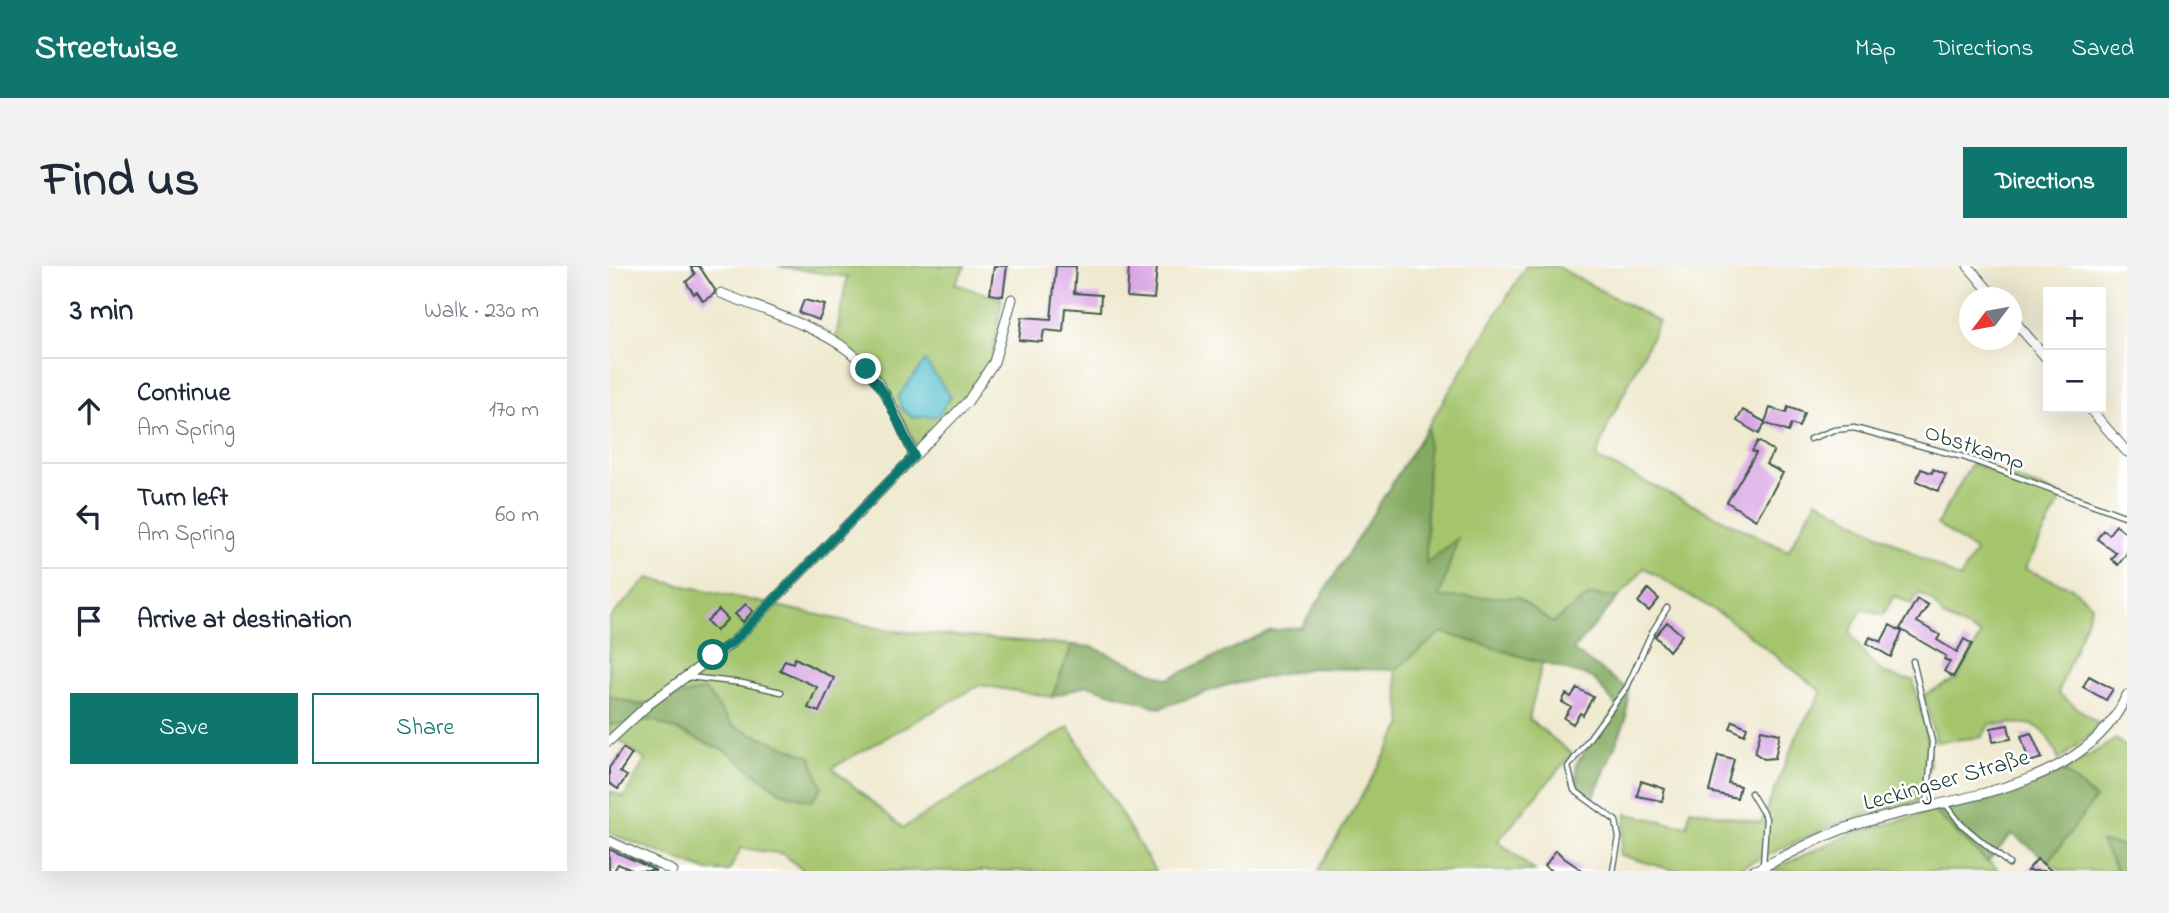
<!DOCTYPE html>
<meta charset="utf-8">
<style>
body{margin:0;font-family:"Indie Flower",sans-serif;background:#f2f2f3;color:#1f2937}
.controls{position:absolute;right:21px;top:21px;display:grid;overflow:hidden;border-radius:0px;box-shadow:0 7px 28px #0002}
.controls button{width:63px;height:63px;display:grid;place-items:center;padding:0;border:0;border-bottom:2px solid #e0e1e3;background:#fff;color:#1f2937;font:35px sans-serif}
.compass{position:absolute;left:1350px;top:21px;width:63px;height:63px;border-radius:50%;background:#fff;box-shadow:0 7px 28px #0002;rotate:238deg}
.stop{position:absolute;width:21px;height:21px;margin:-16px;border:5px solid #0f766e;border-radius:50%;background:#fff}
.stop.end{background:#0f766e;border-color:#fff;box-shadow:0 2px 7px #0008}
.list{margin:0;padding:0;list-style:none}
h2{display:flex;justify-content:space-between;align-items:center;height:91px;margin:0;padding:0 28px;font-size:30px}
h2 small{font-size:23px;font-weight:400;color:#747a83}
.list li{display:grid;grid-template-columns:46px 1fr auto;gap:21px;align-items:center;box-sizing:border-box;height:105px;padding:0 28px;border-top:2px solid #e0e1e3}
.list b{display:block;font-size:26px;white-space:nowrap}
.list p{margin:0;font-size:23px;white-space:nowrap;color:#747a83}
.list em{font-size:23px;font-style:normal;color:#747a83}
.actions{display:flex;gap:14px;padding:21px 28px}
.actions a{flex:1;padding:16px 0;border:2px solid #0f766e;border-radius:0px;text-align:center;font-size:24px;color:#0f766e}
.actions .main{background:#0f766e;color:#fff}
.icon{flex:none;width:38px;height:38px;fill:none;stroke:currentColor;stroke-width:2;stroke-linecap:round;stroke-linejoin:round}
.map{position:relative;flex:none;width:1518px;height:605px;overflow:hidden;border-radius:0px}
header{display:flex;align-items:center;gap:42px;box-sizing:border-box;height:98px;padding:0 35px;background:#0f766e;color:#fff}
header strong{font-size:33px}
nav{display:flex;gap:38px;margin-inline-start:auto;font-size:24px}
.intro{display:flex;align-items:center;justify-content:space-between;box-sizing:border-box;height:168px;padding:0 42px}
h1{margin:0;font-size:49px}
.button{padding:18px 32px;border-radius:0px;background:#0f766e;color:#fff;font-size:24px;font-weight:700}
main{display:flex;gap:42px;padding:0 42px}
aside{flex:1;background:#fff;border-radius:0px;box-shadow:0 7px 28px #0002}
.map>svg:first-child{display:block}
.green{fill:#a5c56d;stroke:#628150;stroke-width:2}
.forest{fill:#84aa60;stroke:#52744a;stroke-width:2}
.water{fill:#54c0cd;stroke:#3a7e80;stroke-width:2}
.building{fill:#d9a4e4}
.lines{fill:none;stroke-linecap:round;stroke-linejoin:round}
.service-casing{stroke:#3e574b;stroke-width:7}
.minor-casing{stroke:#3e574b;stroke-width:11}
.service{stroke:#fff;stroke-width:4.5}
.minor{stroke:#fff;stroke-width:9}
.route{stroke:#0f766e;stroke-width:9}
.labels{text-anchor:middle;stroke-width:5;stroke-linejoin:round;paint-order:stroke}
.street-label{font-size:24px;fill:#1f3d34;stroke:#fff}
</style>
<header>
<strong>Streetwise</strong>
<nav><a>Map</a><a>Directions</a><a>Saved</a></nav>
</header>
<div class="intro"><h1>Find us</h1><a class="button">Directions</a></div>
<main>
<aside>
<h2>3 min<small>Walk · 230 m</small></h2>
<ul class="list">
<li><svg class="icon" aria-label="ahead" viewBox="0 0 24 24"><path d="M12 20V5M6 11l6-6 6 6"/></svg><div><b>Continue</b><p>Am Spring</p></div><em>170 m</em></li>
<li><svg class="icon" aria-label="left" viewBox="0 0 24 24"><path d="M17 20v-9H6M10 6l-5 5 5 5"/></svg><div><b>Turn left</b><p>Am Spring</p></div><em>60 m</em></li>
<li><svg class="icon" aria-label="arrive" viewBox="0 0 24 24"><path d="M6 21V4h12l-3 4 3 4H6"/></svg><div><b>Arrive at destination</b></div></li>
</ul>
<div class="actions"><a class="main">Save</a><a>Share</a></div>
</aside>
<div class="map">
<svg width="1518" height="605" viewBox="0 0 1518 605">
<rect width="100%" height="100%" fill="#fff"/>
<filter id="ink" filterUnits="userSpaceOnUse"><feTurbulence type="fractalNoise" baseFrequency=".0143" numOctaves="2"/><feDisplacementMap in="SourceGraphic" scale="14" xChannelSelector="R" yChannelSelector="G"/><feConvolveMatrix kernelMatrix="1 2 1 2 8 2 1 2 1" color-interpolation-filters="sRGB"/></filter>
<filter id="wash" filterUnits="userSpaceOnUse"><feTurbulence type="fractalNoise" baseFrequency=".00686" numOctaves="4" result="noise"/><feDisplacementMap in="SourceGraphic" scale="28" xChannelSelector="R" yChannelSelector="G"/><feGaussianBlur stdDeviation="1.57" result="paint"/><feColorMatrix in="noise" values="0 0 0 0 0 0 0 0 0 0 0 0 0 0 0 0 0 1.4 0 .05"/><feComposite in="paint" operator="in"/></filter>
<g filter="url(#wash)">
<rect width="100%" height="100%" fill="#efe9cf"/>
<!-- green -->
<path class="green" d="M169,0h187l-10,18 47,15 -10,61 -27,39 -48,48 -29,-54 -52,-55 11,-61z
M917,0h30l103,56 -50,101 -13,35 192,93 29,-51 143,79 15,-28 -38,-27 35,-61 91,33 -38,73 48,19 19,17 -34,88 43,33 -42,34c-18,-44 -26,-36 -69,-36l-8,13 -46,5 -12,-47 33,-17 24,-43 -36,-17 -13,-17 -13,-8 -8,11 -17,-8 -11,19 -21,-6 -12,23c18,28 27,46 63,48l14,55 3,29 -13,38 -72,18 -112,51h-56l-58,-16 8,-41 60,12 3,-17 71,14 37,-90 24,-41 -95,-74 -83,-50 -25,29 -29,-2 -38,28 -35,-26h-78l18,-57 -31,25 2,-139z
M39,312l244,53 180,14 -20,52 -72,-12 -148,83 71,60 166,-101 86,144h-351l-21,-17 -42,-6 -12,23h-21l-99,-38v-42l15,6 21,-37 -36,-28v-7l44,-5 75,32 52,40 31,-35 -78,-31 -28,-36 -66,15 -30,-9v-77z
M832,366l101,31 -13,56 43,35 -74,87 37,30h-217l85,-147 -8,-54z
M1507,473l11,9v98l-25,-3 15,28h-56l-12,-10 46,-62 -31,-28z
M1325,545l65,60h-229l78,-36z"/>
<!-- forest -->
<path class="forest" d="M819,160l-2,138 32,-26 -19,59h78l35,26 38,-28 29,2 -46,53 55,39 -2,30 -33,80 -16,-11 -1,-24 42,-56 -25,-30 -151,-46 -47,38 -84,-2 -87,18 -64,22 -73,-23 -35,12 20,-52 20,2 76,32 101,-48 33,-4z
M96,424l28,36 78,31 11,30 -10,14 -32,-9 -52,-40 -75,-32 -44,5v-29l30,9z
M1455,505l31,28 -46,62 -37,-27 -25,28 -53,-51 77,-19z
M1492,576l26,4v25h-10z"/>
<!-- water -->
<path class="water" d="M316,95l26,36 -14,19 -24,2 -11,-9 -4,-12z"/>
<g id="blocks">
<!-- building -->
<path class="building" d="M81,0h9l16,24 -1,4 -11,7 -6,-9 -3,2 -8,-12 9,-8z
M385,0h13l-4,30 -13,-2z
M447,0h20l-2,27 27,2 -1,16 -35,-3 -2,24 -19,-2 -2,12 -23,-2 3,-23 29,2z
M520,0h28l-3,33 -27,-2z
M195,34l21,5 -6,15 -20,-7z
M1179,141l16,6 -5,14 -8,-3 -3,8 -23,-9 -6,11 -22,-13 6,-11 22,12 5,-14 16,5z
M1149,175l16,10 -8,13 17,9 -27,47 -29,-18 29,-49 -4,-2z
M1312,203l11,4 1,-4 13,6 -8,16 -22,-10z
M1507,259l11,9v19l-9,12 -7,-6 5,-6 -19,-14 6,-9 6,4z
M1039,323l11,10 -10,12 -11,-9z
M1308,333l11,6 -11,17 23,13 -3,5 20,12 7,-13 8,5 -19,33 -9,-6 6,-9 -6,-3 2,-3 -46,-27z
M137,338l7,7 -10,11 -8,-8z
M110,344l9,9 -12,12 -9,-10z
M1058,356l15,13 -13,16 -14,-15z
M1281,359l12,7 -11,25 -24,-14 3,-6 11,5z
M186,392l39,20 -15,34 -11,-4 9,-21 -37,-17 5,-10 8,3z
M1480,410l24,13 -7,11 -23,-13z
M968,422l16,9 -10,18 -3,-2 -7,11 -9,-6 7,-11 -9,-5 4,-8 5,3z
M1124,455l14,6 -3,8 -14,-7z
M1399,459l3,14 -18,3 -2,-14z
M1152,464l19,4 -5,24 -11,1 -9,-6z
M1422,467l11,25 -13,4 -8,-26z
M14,482l9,6 -12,18 7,4 -9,13 -9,-6v-15z
M1109,489l16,4 -6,24 12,3 -3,12 -28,-6z
M1032,515l24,8 -3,12 -25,-5z
M0,583l29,13 18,9h-22l-16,-7 -4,7h-5z
M947,584l8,8 19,13h-30l-8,-5z
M1428,593l15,12h-25z"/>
</g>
</g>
<g filter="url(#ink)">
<use href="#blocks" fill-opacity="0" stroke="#3e574b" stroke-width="2"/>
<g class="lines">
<defs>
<path id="service" d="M1201,173l24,-9 20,-2 109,29 164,60
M1304,395l19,81 -5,64
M80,411l53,6 39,9
M1142,527l15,25 -3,48
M1336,537l16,21 48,40
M1004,605l6,-33 -3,-17 -42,-31 -6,-23 59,-80 24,-53 16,-26"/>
<path id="minor" d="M1359,0l27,32
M112,27c39,16 94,32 128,58 33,26 49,67 65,105
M1402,51l37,43
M1480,142l38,44
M0,475l40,-37 84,-62 235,-241 26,-39 18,-63
M0,575l64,30
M1144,605c31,-13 61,-32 93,-43 92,-32 236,-32 281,-133"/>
</defs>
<!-- service casing -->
<use href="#service" class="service-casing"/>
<!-- minor casing -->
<use href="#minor" class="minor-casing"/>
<!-- service -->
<use href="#service" class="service"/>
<!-- minor -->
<use href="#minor" class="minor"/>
</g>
</g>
<g class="lines" filter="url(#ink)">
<!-- route -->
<path class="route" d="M104,389l20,-13 181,-186 -29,-62 -19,-25"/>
</g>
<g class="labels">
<!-- street labels -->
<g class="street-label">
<text transform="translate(1366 180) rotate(18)" y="8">Obstkamp</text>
<text transform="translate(1337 513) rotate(-16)" y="8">Leckingser Straße</text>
</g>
</g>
</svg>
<div class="controls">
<button>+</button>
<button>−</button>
</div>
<svg class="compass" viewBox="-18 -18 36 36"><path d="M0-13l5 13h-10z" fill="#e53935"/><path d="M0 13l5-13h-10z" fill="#747a83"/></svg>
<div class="stop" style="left:104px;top:389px"></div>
<div class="stop end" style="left:257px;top:103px"></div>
</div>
</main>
